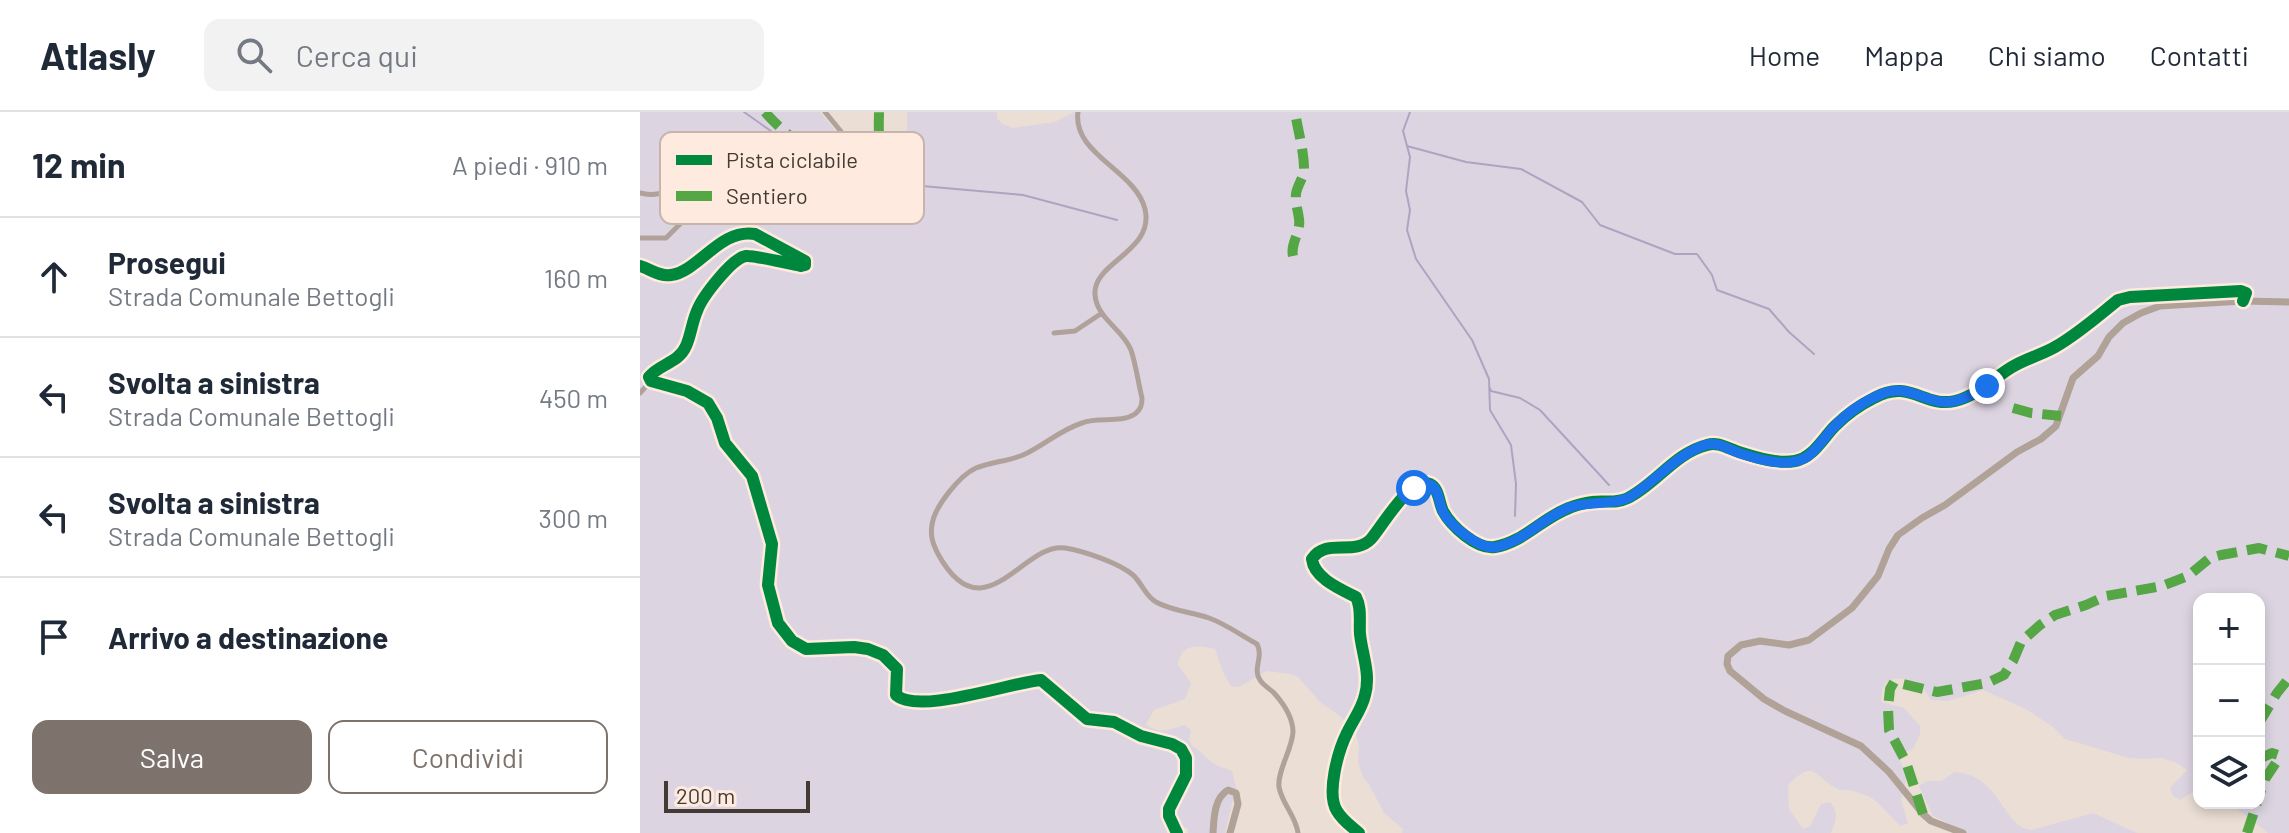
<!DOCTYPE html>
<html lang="it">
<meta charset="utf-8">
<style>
body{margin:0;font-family:Barlow,sans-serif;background:#f2f2f3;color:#1f2937}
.controls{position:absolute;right:24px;bottom:24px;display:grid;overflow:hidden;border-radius:16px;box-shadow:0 4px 12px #0003}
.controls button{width:72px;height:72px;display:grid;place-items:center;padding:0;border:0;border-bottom:2px solid #e0e1e3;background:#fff;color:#1f2937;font:40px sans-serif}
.scale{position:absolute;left:24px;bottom:20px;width:146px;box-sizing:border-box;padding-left:8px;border:4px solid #433a33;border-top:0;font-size:22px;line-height:28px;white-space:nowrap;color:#433a33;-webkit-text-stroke:6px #feeade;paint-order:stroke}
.stop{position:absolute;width:24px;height:24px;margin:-18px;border:6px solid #1a73e8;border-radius:50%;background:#fff}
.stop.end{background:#1a73e8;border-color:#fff;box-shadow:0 2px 8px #0008}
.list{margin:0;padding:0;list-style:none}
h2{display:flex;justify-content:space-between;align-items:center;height:104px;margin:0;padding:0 32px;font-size:34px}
h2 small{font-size:26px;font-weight:400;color:#747a83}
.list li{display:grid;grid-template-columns:52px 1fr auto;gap:24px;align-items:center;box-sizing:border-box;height:120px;padding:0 32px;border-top:2px solid #e0e1e3}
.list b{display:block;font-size:30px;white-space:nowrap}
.list p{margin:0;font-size:26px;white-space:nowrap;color:#747a83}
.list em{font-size:26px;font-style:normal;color:#747a83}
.actions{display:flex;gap:16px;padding:24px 32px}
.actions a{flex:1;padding:18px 0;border:2px solid #7e736c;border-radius:16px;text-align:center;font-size:28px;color:#7e736c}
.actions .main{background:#7e736c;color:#fff}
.icon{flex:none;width:44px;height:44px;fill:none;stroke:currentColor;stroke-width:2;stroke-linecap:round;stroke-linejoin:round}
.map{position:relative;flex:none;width:1649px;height:721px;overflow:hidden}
header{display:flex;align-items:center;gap:48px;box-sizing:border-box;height:112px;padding:0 40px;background:#fff;border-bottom:2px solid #e0e1e3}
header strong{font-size:38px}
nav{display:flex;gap:44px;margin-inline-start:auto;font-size:28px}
.search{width:560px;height:72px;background:#f2f2f3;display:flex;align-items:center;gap:20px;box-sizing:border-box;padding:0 28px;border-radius:16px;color:#747a83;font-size:30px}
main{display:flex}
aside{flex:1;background:#fff}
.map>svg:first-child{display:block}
.green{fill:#ddd4e2}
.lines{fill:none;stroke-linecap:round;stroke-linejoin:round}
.stream{stroke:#aea4c1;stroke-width:2}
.street{stroke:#b0a29a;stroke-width:5}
.secondary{stroke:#b0a297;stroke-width:7}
.quiet{stroke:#55a644;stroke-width:10;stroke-dasharray:20 10;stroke-linecap:butt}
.cycleway-casing{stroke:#feeade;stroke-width:17}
.cycleway{stroke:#00873e;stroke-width:12}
.route{stroke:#1a73e8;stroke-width:10}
.key{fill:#feeade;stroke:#c6b5ab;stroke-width:2}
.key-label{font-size:22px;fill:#433a33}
</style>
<header>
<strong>Atlasly</strong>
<div class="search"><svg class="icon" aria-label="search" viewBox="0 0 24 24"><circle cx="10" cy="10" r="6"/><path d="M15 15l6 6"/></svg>Cerca qui</div>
<nav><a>Home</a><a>Mappa</a><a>Chi siamo</a><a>Contatti</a></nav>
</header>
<main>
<aside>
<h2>12 min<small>A piedi · 910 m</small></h2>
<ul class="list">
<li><svg class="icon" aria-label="ahead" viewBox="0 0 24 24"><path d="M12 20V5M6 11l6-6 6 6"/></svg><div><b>Prosegui</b><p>Strada Comunale Bettogli</p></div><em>160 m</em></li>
<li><svg class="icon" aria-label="left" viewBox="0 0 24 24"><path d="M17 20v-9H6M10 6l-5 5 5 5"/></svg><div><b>Svolta a sinistra</b><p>Strada Comunale Bettogli</p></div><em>450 m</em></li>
<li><svg class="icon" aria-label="left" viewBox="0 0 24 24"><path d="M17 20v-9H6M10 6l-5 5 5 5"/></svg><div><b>Svolta a sinistra</b><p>Strada Comunale Bettogli</p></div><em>300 m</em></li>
<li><svg class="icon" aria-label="arrive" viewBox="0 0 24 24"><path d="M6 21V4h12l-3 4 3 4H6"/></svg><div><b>Arrivo a destinazione</b></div></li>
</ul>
<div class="actions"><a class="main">Salva</a><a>Condividi</a></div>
</aside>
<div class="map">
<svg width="1649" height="721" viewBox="0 0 1649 721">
<rect width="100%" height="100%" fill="#ebded5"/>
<!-- green -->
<path class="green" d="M0,0h180l45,54 10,2 35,-17 -3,-13v-26h90v6l5,6 11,4 42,-6 19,-10h1215v721h-21l-38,-30h29v-204h-60v189l-19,12 -7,-4 -3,-8 17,-18 -10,-7 -16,-5 -16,1 -16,-1 -64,-19 -12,-12 -27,-18 -43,-19 -35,11 -17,-1c-4,-6 -7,-12 -13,-16 -10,-6 -31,-10 -35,4 -2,4 -1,9 -2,14l23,6 16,18v8l-7,15 -15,6 9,22 -6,23 7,23 -7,3c-10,-8 -18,-20 -28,-27 -6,-4 -18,-8 -25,-9 -9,-1 -4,3 -12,-2 -24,-13 -21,-30 -48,-3l1,24 14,20 7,-3 11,-22 9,-2c9,10 6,19 1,31h-429l1,-4 -19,-16 -15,-29 -5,-5 -6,-16 1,-17 -4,-15 -15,-15 -20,-14 -22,-25 -7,-3 -24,-3 -28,16 -8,-1 -8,-14 -8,-23c-17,-4 -34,-6 -37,16l13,18 -6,16 -31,11 -8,14c12,11 24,6 38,1l7,5 -2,9 3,7c9,4 13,12 21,17 6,4 13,5 19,8l4,16 -11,46h-37v-5l-7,-1 -6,6h-535z
M1315,660c47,4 47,55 76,58l62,-17 44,20h-179l-10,-10 -15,-7 -14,-30 7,-5h15z"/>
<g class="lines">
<!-- stream -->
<path class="stream" d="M104,0l34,24 57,29 42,17 146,13 94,25
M770,0l-7,19 7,26 -4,34 4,19 -3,20 9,29 56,81 17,39 1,31 21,35 5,39 -1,32
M767,34l59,16 55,7 61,33 18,23 75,29h22l15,21 5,15 52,19 20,23 25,22
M850,276l1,3 29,7 20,12 69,75"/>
<!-- street -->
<path class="street" d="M438,0c-6,42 58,59 67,97 10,43 -53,53 -50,86 2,24 28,34 36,55 5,15 7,32 11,48 0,7 -1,11 -7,16 -15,10 -37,2 -53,9 -22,7 -39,23 -59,32 -15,6 -32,7 -47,13 -16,7 -42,39 -44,57 -2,11 1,19 6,29 46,83 85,-13 127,-6 19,3 54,15 68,27 9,8 12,21 23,27 16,9 36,10 53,16 17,6 33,18 48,26 7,13 -5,25 3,36 3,5 10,9 14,13 9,10 19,25 19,39 -1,18 -16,39 -14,55 3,17 17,29 19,46
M0,81c20,6 36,-7 55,-13 12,-4 26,-8 38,-9
M0,126h26l22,-22 20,-28 14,-11 13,-5 22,4 94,35 10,-2 8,-23 1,-19 -45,-55
M0,154c10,3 20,11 31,9 27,-3 49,-47 84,-41l50,27v4l-4,1c-10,-2 -48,-11 -55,-10 -14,2 -44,41 -49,55 -5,11 -6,24 -11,35 -7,17 -27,18 -37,31l2,4 36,10 21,12 9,15 8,25 27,33 20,68 -4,41 10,38 14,18 14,8 48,-2 14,2 15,6 14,14 -1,26c23,20 113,-12 145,-15l46,39 27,3 27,14 31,8 9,5 5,9v17l-17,34v7l8,17
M414,221l21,-2 27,-18
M0,281l11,-12"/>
<!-- secondary -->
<path class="secondary" d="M573,721c1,-15 1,-35 15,-43l8,3 2,11 -8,29
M719,721c-8,-7 -17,-13 -22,-22 -11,-17 1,-60 10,-78 6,-13 15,-24 18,-38 6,-21 -3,-41 -5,-61 -1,-12 2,-26 -4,-37 -16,-8 -42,-19 -44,-38 14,-22 42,-2 59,-20 11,-12 39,-63 59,-55 9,4 9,19 13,27 8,15 34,39 52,36 29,-5 47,-29 74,-39 7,-3 16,-5 23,-6 12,-2 24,2 36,-4 28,-14 47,-45 79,-53 12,-4 23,5 35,8 16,5 36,11 53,8 18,-3 28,-23 40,-35 11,-11 25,-21 39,-28 36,-20 50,10 81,3 22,-5 37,-22 57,-34 13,-8 29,-12 43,-20 23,-13 43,-31 63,-47l12,-3 111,-6 5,2 -3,8
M1323,721l-32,-12 -8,-7 -34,-42 -28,-26 -76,-35 -21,-12 -34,-28 -3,-7 1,-8 13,-11 19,-4 29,4 20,-5 43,-32 26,-32 11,-27 9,-14 24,-17 23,-13 72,-53 24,-13 15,-13 17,-48 25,-22 11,-19 14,-14 18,-10 19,-7 83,-5 46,1"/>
<!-- quiet -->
<path class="quiet" d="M125,0c18,21 39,34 60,51 10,9 15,20 30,21l2,3 -2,4
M224,92l17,-28 10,-1c9,-20 -6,-20 -11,-36 -2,-8 -1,-18 -1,-27
M653,144c-3,-13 8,-23 6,-37 -1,-9 -4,-16 -3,-25 1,-9 8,-16 8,-25 0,-18 -6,-38 -9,-57
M1373,296l18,5 30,3
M1619,611l18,-30 12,-15
M1619,647l13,-6 6,2 1,3 -14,21 -6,17
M1283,702l-17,-52 -17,-32 -1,-22 2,-19 4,-7 43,10 50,-9 17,-8 9,-14 8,-19 19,-17 15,-10 31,-10 20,-9 56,-10 26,-10 22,-18 11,-3 38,-7 30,8
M1607,721l10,-30"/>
<defs>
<path id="cycleway" d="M0,154c10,3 20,11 31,9 27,-3 49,-47 84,-41l50,27v4l-4,1c-10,-2 -48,-11 -55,-10 -14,2 -44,41 -49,55 -5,11 -6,24 -11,35 -7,17 -27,18 -37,31l2,4 36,10 21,12 9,15 8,25 27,33 20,68 -4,41 10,38 14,18 14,8 48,-2 14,2 15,6 14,14 -1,26c23,20 113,-12 145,-15l46,39 27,3 27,14 31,8 9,5 5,9v17l-17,34v7l8,17
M719,721c-8,-7 -17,-13 -22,-22 -11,-17 1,-60 10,-78 6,-13 15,-24 18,-38 6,-21 -3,-41 -5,-61 -1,-12 2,-26 -4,-37 -16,-8 -42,-19 -44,-38 14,-22 42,-2 59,-20 11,-12 39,-63 59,-55 9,4 9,19 13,27 8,15 34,39 52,36 29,-5 47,-29 74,-39 7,-3 16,-5 23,-6 12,-2 24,2 36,-4 28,-14 47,-45 79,-53 12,-4 23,5 35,8 16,5 36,11 53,8 18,-3 28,-23 40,-35 11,-11 25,-21 39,-28 36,-20 50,10 81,3 22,-5 37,-22 57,-34 13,-8 29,-12 43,-20 23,-13 43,-31 63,-47l12,-3 111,-6 5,2 -3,8"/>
</defs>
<!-- cycleway casing -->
<use href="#cycleway" class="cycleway-casing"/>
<!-- cycleway -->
<use href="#cycleway" class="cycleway"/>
</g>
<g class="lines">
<!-- route -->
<path class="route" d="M774,376c5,-2 11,-6 17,-3 8,4 8,19 12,27 8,14 36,38 53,35 30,-6 48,-31 75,-40 19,-6 45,-2 59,-10 26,-16 46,-42 75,-52 12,-4 23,4 34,8 19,6 47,15 66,5 11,-6 20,-22 29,-31 13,-14 32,-27 50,-34 24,-9 41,10 64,9 14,-1 28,-9 39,-16"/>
</g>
<!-- legend -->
<rect x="20" y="20" width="264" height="92" rx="12" class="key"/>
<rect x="36" y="43" width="36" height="10" fill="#00873e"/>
<rect x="36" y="79" width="36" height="10" fill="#55a644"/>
<g class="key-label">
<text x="86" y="56">Pista ciclabile</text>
<text x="86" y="92">Sentiero</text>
</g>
</svg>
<div class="controls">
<button>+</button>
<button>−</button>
<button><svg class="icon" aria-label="layers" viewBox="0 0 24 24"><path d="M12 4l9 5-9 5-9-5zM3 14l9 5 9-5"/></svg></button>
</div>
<div class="scale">200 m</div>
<div class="stop" style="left:774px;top:376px"></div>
<div class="stop end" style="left:1347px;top:274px"></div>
</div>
</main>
